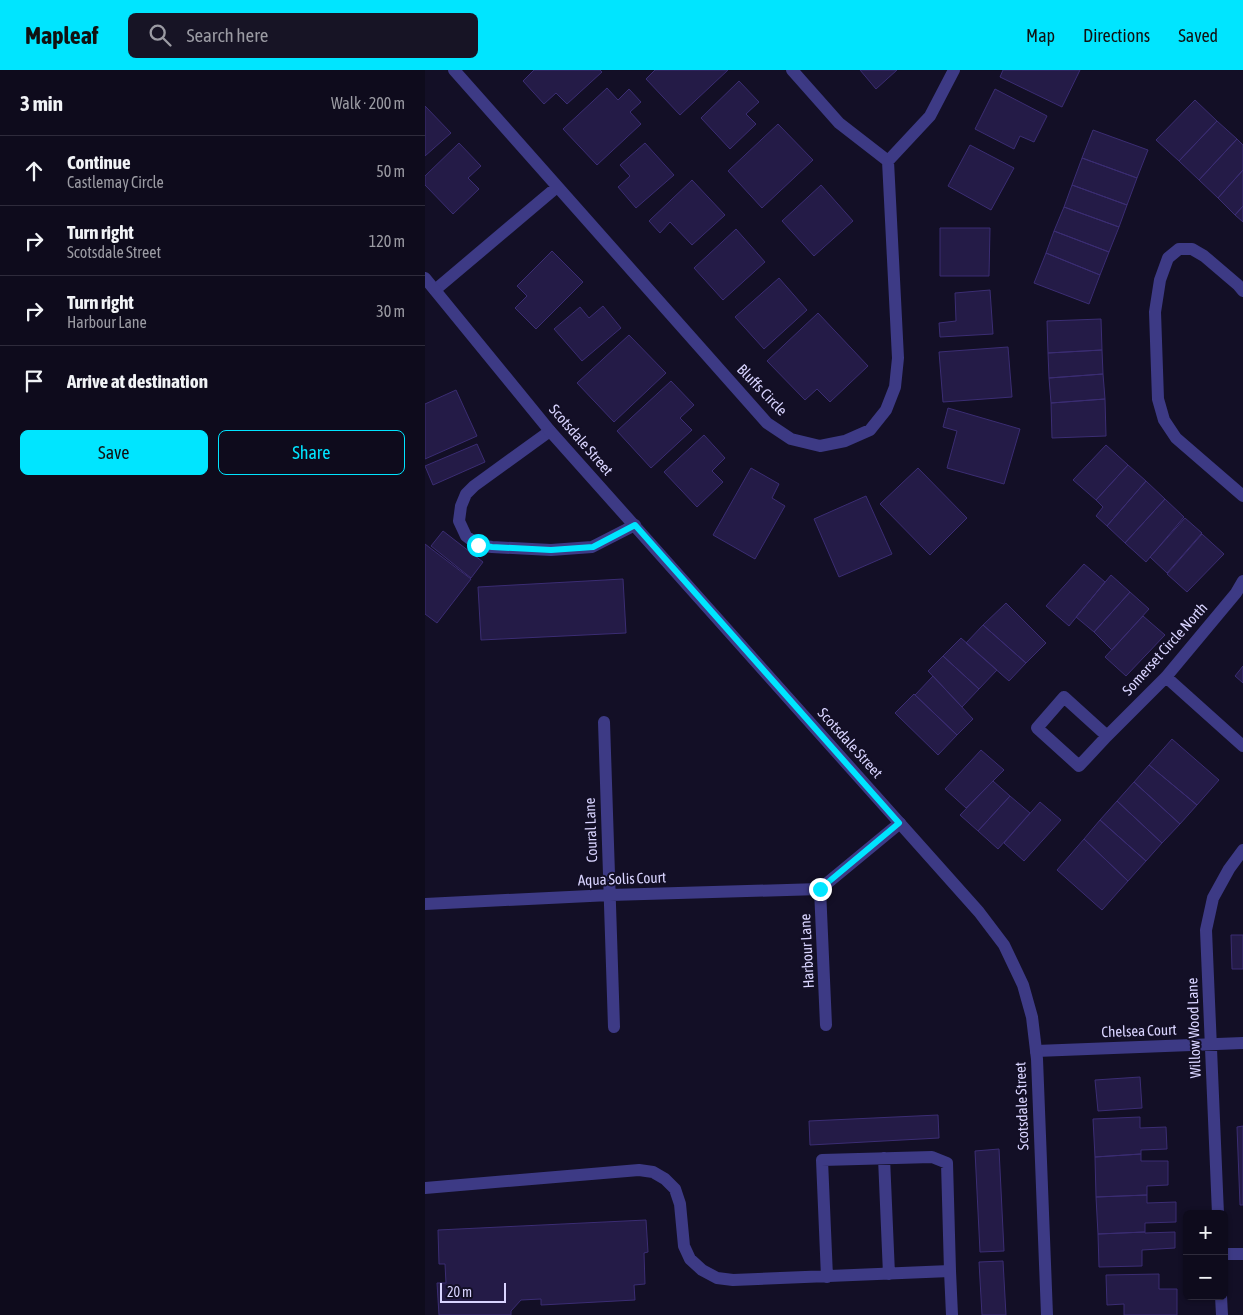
<!DOCTYPE html>
<meta charset="utf-8">
<style>
body{margin:0;font-family:"Asap Condensed",sans-serif;background:#171425;color:#f1f3f6}
.controls{position:absolute;right:15px;bottom:15px;display:grid;overflow:hidden;border-radius:8px;box-shadow:0 1px 4px #0004}
.controls button{width:45px;height:45px;display:grid;place-items:center;padding:0;border:0;border-bottom:1px solid #2e2b3b;background:#0e0b1c;color:#f1f3f6;font:25px sans-serif}
.scale{position:absolute;left:15px;bottom:12px;width:66px;box-sizing:border-box;padding-left:5px;border:2px solid #d9d4ff;border-top:0;font-size:14px;line-height:18px;white-space:nowrap;color:#d9d4ff;-webkit-text-stroke:4px #130f26;paint-order:stroke}
.stop{position:absolute;width:15px;height:15px;margin:-11px;border:4px solid #00e5ff;border-radius:50%;background:#fff}
.stop.end{background:#00e5ff;border-color:#fff;box-shadow:0 1px 5px #0008}
.list{margin:0;padding:0;list-style:none}
h2{display:flex;justify-content:space-between;align-items:center;height:65px;margin:0;padding:0 20px;font-size:21px}
h2 small{font-size:16px;font-weight:400;color:#9b9ba3}
.list li{display:grid;grid-template-columns:32px 1fr auto;gap:15px;align-items:center;box-sizing:border-box;height:70px;padding:0 20px;border-top:1px solid #2e2b3b}
.list b{display:block;font-size:19px;white-space:nowrap}
.list p{margin:0;font-size:16px;white-space:nowrap;color:#9b9ba3}
.list em{font-size:16px;font-style:normal;color:#9b9ba3}
.actions{display:flex;gap:10px;padding:15px 20px}
.actions a{flex:1;padding:11px 0;border:1px solid #00e5ff;border-radius:8px;text-align:center;font-size:18px;color:#00e5ff}
.actions .main{background:#00e5ff;color:#111}
.icon{flex:none;width:28px;height:28px;fill:none;stroke:currentColor;stroke-width:2;stroke-linecap:round;stroke-linejoin:round}
.map{position:relative;flex:none;width:818px;height:1245px;overflow:hidden}
header{display:flex;align-items:center;gap:30px;box-sizing:border-box;height:70px;padding:0 25px;background:#00e5ff;color:#111}
header strong{font-size:24px}
nav{display:flex;gap:28px;margin-inline-start:auto;font-size:18px}
.search{width:350px;height:45px;background:#171425;display:flex;align-items:center;gap:12px;box-sizing:border-box;padding:0 18px;border-radius:8px;color:#9b9ba3;font-size:19px}
main{display:flex}
aside{flex:1;background:#0e0b1c}
.map>svg:first-child{display:block}
.building{fill:#241b47;stroke:#3b2d73}
.lines{fill:none;stroke-linecap:round;stroke-linejoin:round}
.minor{stroke:#3d3a85;stroke-width:12}
.tertiary{stroke:#3d3a85;stroke-width:12}
.route{stroke:#00e5ff;stroke-width:6}
.labels{text-anchor:middle;stroke-width:4;stroke-linejoin:round;paint-order:stroke}
.street-label{font-size:15px;fill:#d9d4ff;stroke:#130f26}
</style>
<header>
<strong>Mapleaf</strong>
<div class="search"><svg class="icon" aria-label="search" viewBox="0 0 24 24"><circle cx="10" cy="10" r="6"/><path d="M15 15l6 6"/></svg>Search here</div>
<nav><a>Map</a><a>Directions</a><a>Saved</a></nav>
</header>
<main>
<aside>
<h2>3 min<small>Walk · 200 m</small></h2>
<ul class="list">
<li><svg class="icon" aria-label="ahead" viewBox="0 0 24 24"><path d="M12 20V5M6 11l6-6 6 6"/></svg><div><b>Continue</b><p>Castlemay Circle</p></div><em>50 m</em></li>
<li><svg class="icon" aria-label="right" viewBox="0 0 24 24"><path d="M7 20v-9h11M14 6l5 5-5 5"/></svg><div><b>Turn right</b><p>Scotsdale Street</p></div><em>120 m</em></li>
<li><svg class="icon" aria-label="right" viewBox="0 0 24 24"><path d="M7 20v-9h11M14 6l5 5-5 5"/></svg><div><b>Turn right</b><p>Harbour Lane</p></div><em>30 m</em></li>
<li><svg class="icon" aria-label="arrive" viewBox="0 0 24 24"><path d="M6 21V4h12l-3 4 3 4H6"/></svg><div><b>Arrive at destination</b></div></li>
</ul>
<div class="actions"><a class="main">Save</a><a>Share</a></div>
</aside>
<div class="map">
<svg width="818" height="1245" viewBox="0 0 818 1245">
<rect width="100%" height="100%" fill="#130f26"/>
<!-- building -->
<path class="building" d="M109,0h66l2,2 -35,32 -11,-11 -12,11 -21,-23z
M230,0h73l-48,45 -34,-36z
M435,0h37l-21,19z
M578,0h77l-18,37 -62,-30z
M314,11l20,21 -13,12 10,10 -26,25 -29,-31z
M182,18l11,12 11,-11 12,13 -11,10 11,12 -44,41 -34,-36z
M570,19l52,27 -13,26 -14,-6 -6,13 -39,-20z
M770,30l22,21 -38,40 -23,-21z
M0,36l26,27 -26,23z
M792,51l20,18 -38,41 -20,-19z
M353,54l35,36 -51,48 -34,-37z
M668,60l55,20 -11,28 -55,-20z
M812,69l6,6v25l-25,28 -19,-18z
M34,73l22,23 -13,12 11,11 -26,25 -28,-29v-9z
M220,73l29,32 -38,33 -18,-21 12,-11 -10,-11z
M545,75l44,23 -23,42 -43,-24z
M657,88l55,20 -10,27 -55,-20z
M818,100v36l-8,9 -17,-17z
M267,110l33,35 -33,30 -22,-23 -10,11 -11,-12z
M396,115l32,36 -39,35 -32,-35z
M647,115l55,20 -8,22 -55,-20z
M818,136v16l-8,-7z
M639,137l55,20 -10,25 -55,-21z
M515,158h50l-1,48h-49z
M311,159l29,33 -42,38 -29,-32z
M629,161l55,21 -9,23 -54,-22z
M127,181l31,31 -47,47 -21,-21 12,-12 -10,-10z
M621,183l54,22 -11,29 -55,-21z
M354,208l28,32 -43,39 -29,-32z
M565,220l3,44 -53,3 -1,-14 17,-2 -1,-28z
M178,236l18,22 -39,33 -28,-32 26,-22 9,11z
M393,243l50,53 -38,36 -13,-13 -12,11 -38,-39z
M676,249l1,31 -54,3 -1,-32z
M204,265l37,38 -52,49 -37,-39z
M583,277l4,50 -69,5 -4,-50z
M677,280l1,24 -54,4 -1,-25z
M678,304l2,25 -54,4 -2,-25z
M246,311l23,24 -14,13 12,12 -41,38 -34,-37z
M31,320l21,46 -52,23v-55z
M680,329l1,37 -54,2 -1,-35z
M523,338l72,21 -16,55 -57,-16 10,-37 -14,-4z
M279,365l21,23 -13,13 11,11 -26,25 -33,-35z
M52,374l8,18 -52,23 -8,-19z
M681,375l22,20 -32,35 -23,-20z
M703,395l18,16 -39,45 -11,-10 7,-9 -7,-7z
M326,398l28,16 -7,14 13,8 -30,53 -42,-24z
M493,398l49,50 -37,37 -50,-51z
M721,411l19,18 -40,44 -18,-17z
M441,426l26,58 -53,23 -25,-58z
M740,429l19,18 -38,45 -21,-19z
M760,448l17,15 -35,40 -17,-16z
M18,461l40,31 -12,16 -40,-32z
M777,464l22,20 -37,38 -20,-18z
M0,474l46,35 -34,44 -12,-9z
M659,494l21,18 -36,44 -23,-20z
M686,505l19,17 -36,40 -18,-15z
M198,509l3,54 -145,7 -3,-53z
M705,522l19,17 -37,41 -18,-18z
M581,533l40,40 -20,20 -43,-38z
M718,546l22,19 -39,41 -21,-19z
M558,555l43,38 -17,18 -43,-38z
M536,568l36,32 -18,19 -36,-33z
M518,586l36,33 -17,18 -34,-36z
M818,596v17l-8,-7z
M508,606l40,43 -16,16 -42,-40z
M489,624l43,41 -19,20 -43,-42z
M747,669l47,41 -22,25 -48,-40z
M556,680l23,20 -38,38 -21,-19z
M724,695l48,40 -17,19 -46,-42z
M568,711l17,15 -32,35 -18,-16z
M709,712l46,42 -18,19 -45,-42z
M585,726l20,17 -32,36 -20,-18z
M692,731l45,42 -16,18 -46,-41z
M615,732l21,18 -37,41 -20,-18z
M675,750l46,41 -18,20 -44,-42z
M659,769l44,42 -26,29 -45,-40z
M806,865h12v34h-11z
M715,1007l2,31 -44,3 -3,-31z
M513,1045l1,23 -129,7 -1,-24z
M715,1047v11l26,-1 1,22 -26,1v4l-46,3 -2,-38z
M818,1056v79h-3l-3,-78z
M574,1079l5,102 -24,1 -5,-101z
M716,1084v7h27v24l-21,1v9l-51,2 -1,-40z
M722,1125v8l29,-1v20l-31,1v9l-47,2 -2,-37z
M221,1150l2,32 -4,1 1,31 -11,1 1,15 -94,5v-6l-20,1 -10,11v4h-72l-2,-32h9l-1,-19h-6l-1,-34z
M720,1162v1l30,-1v16l-33,2v16l-43,1 -1,-33z
M578,1191l3,54h-24l-3,-53z
M734,1204v15h18v26h-53v-11l-17,1 -1,-30z"/>
<g class="lines">
<!-- minor -->
<path class="minor" d="M29,0l313,353 24,16 29,7 25,-5 25,-11 16,-20 9,-23 3,-29 -10,-197 42,-45 24,-46
M367,0l47,53 49,38
M10,220l122,-103
M818,221l-5,-6 -34,-29 -12,-7h-13l-11,9 -8,22 -5,32 3,87 6,21 12,18 67,58
M125,361l-76,55 -8,8 -5,12 -2,15 7,15 12,9 14,2 59,3 41,-3 43,-22
M741,607l77,69
M639,627l43,39 -28,30 -42,-38z
M179,652l10,305
M682,666l59,-59 70,-84 7,-12
M395,819l6,136
M395,819l80,-66
M0,834l185,-9 210,-6
M611,981l207,-8
M459,1088l5,116
M0,1118l214,-18 14,2 12,7 10,10 5,15 4,42 6,13 12,11 15,8 16,2 217,-9 2,44
M793,1144l-12,-284 7,-32 16,-29 14,-19
M799,1184h19
M402,1207l-5,-117 110,-3 15,6 3,108
M796,1226l1,19"/>
<!-- tertiary -->
<path class="tertiary" d="M0,208l125,153 429,481 25,33 19,40 9,32 5,42 10,256"/>
</g>
<g class="lines">
<!-- route -->
<path class="route" d="M53,475l14,2 59,3 42,-3 42,-22 264,298 -79,66"/>
</g>
<g class="labels">
<!-- street labels -->
<g class="street-label">
<text transform="translate(337 320) rotate(46)" y="5">Bluffs Circle</text>
<text transform="translate(156 370) rotate(49)" y="5">Scotsdale Street</text>
<text transform="translate(740 579) rotate(-48)" y="5">Somerset Circle North</text>
<text transform="translate(425 673) rotate(48)" y="5">Scotsdale Street</text>
<text transform="translate(166 760) rotate(-92)" y="5">Coural Lane</text>
<text transform="translate(197 809) rotate(-2)" y="5">Aqua Solis Court</text>
<text transform="translate(382 881) rotate(-93)" y="5">Harbour Lane</text>
<text transform="translate(769 958) rotate(-92)" y="5">Willow Wood Lane</text>
<text transform="translate(714 961) rotate(-2)" y="5">Chelsea Court</text>
<text transform="translate(597 1036) rotate(-92)" y="5">Scotsdale Street</text>
</g>
</g>
</svg>
<div class="controls">
<button>+</button>
<button>−</button>
</div>
<div class="scale">20 m</div>
<div class="stop" style="left:53px;top:475px"></div>
<div class="stop end" style="left:395px;top:819px"></div>
</div>
</main>
